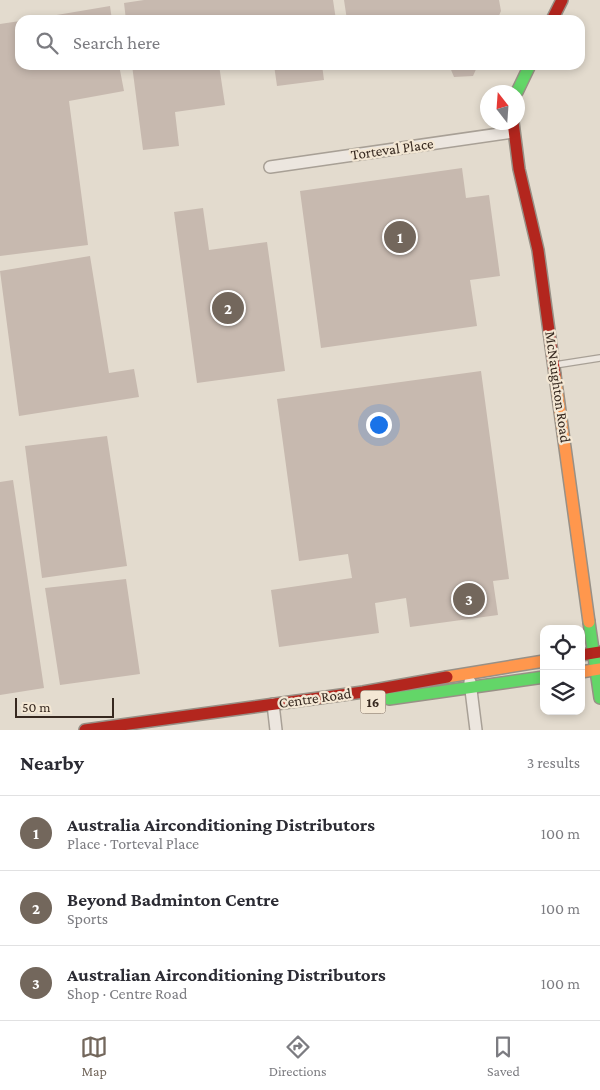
<!DOCTYPE html>
<meta charset="utf-8">
<style>
body{margin:0;font-family:"Crimson Pro",serif;background:#f7f7f7;color:#2b2b33}
.controls{position:absolute;right:15px;bottom:15px;display:grid;overflow:hidden;border-radius:10px;box-shadow:0 2px 8px #0003}
.controls button{width:45px;height:45px;display:grid;place-items:center;padding:0;border:0;border-bottom:1px solid #e1e1e2;background:#fff;color:#2b2b33;font:25px sans-serif}
.compass{position:absolute;left:480px;top:85px;width:45px;height:45px;border-radius:50%;background:#fff;box-shadow:0 2px 8px #0003;rotate:343deg}
.scale{position:absolute;left:15px;bottom:12px;width:99px;box-sizing:border-box;padding-left:5px;border:2px solid #36281f;border-top:0;font-size:14px;line-height:18px;white-space:nowrap;color:#36281f;-webkit-text-stroke:4px #f3e7d4;paint-order:stroke}
.you{position:absolute;left:378px;top:424px;width:18px;height:18px;margin:-12px;border:4px solid #fff;border-radius:50%;background:#1a73e8;box-shadow:0 0 0 8px #1a73e833}
.badge{display:grid;place-items:center;width:32px;height:32px;border-radius:50%;background:#73675c;color:#fff;font-size:16px;font-weight:700}
.pin{position:absolute;translate:-50% -50%;border:2px solid #fff;box-shadow:0 1px 5px #0006}
.list{margin:0;padding:0;list-style:none}
h2{display:flex;justify-content:space-between;align-items:center;height:65px;margin:0;padding:0 20px;font-size:21px}
h2 small{font-size:16px;font-weight:400;color:#7c7c81}
.list li{display:grid;grid-template-columns:32px 1fr auto;gap:15px;align-items:center;box-sizing:border-box;height:75px;padding:0 20px;border-top:1px solid #e1e1e2}
.list b{display:block;font-size:19px;white-space:nowrap}
.list p{margin:0;font-size:16px;white-space:nowrap;color:#7c7c81}
.list em{font-size:16px;font-style:normal;color:#7c7c81}
.icon{flex:none;width:28px;height:28px;fill:none;stroke:currentColor;stroke-width:2;stroke-linecap:round;stroke-linejoin:round}
.map{position:relative;flex:none;width:600px;height:730px;overflow:hidden}
.search{position:absolute;background:#fff;box-shadow:0 2px 8px #0003;left:15px;right:15px;top:15px;height:55px;display:flex;align-items:center;gap:12px;box-sizing:border-box;padding:0 18px;border-radius:15px;color:#7c7c81;font-size:19px}
.sheet{height:290px;background:#fff}
nav{display:flex;justify-content:space-around;align-items:center;box-sizing:border-box;height:70px;border-top:1px solid #e1e1e2;background:#fff;font-size:14px;color:#7c7c81}
nav a{display:grid;justify-items:center;gap:2px}
nav .on{color:#73675c}
.map>svg:first-child{display:block}
.building{fill:#c7b9af}
.lines{fill:none;stroke-linecap:round;stroke-linejoin:round}
.lane-casing{stroke:#a8a096;stroke-width:8}
.street-casing{stroke:#a8a096;stroke-width:14}
.fast-casing{stroke:#989086;stroke-width:14}
.slow-casing{stroke:#989086;stroke-width:14}
.jam-casing{stroke:#989086;stroke-width:14}
.lane{stroke:#ece6df;stroke-width:5.5}
.street{stroke:#ece6df;stroke-width:11}
.fast{stroke:#63d668;stroke-width:11}
.slow{stroke:#ff974d;stroke-width:11}
.jam{stroke:#b3261e;stroke-width:11}
.labels{text-anchor:middle;stroke-width:4.5;stroke-linejoin:round;paint-order:stroke}
.shield{fill:#f3e7d4;stroke:#6f6155;stroke-width:1}
.shield-label{font-size:14px;font-weight:bold;fill:#36281f}
.street-label{font-size:15px;fill:#36281f;stroke:#f3e7d4}
</style>
<div class="map">
<svg width="600" height="730" viewBox="0 0 600 730">
<rect width="100%" height="100%" fill="#e3dbce"/>
<!-- building -->
<path class="building" d="M144,0h189l3,20h-210l-2,-17z
M344,0h155l2,11 -4,9h-150z
M110,6l2,14h-79v-1z
M20,21v44h99l5,26 -55,10 19,144 -88,11v-232z
M132,65h87l6,40 -50,7 4,34 -36,4z
M274,65h48l2,15 -47,6z
M449,65h29l-5,11 -19,1z
M462,168l4,30 23,-3 11,81 -30,4 7,46 -156,22 -21,-157z
M203,208l6,42 58,-8 18,129 -88,12 -23,-171z
M90,256l19,117 25,-4 5,28 -120,19 -19,-145z
M481,371l28,208 -16,2 5,34 -88,12 -4,-29 -31,5 4,30 -100,14 -8,-57 81,-12 -4,-24 -49,7 -22,-162z
M107,436l20,130 -85,12 -17,-132z
M13,480l31,208 -44,7v-213z
M126,579l14,95 -80,11 -15,-97z"/>
<g class="lines">
<defs>
<path id="lane" d="M555,365l45,-7"/>
<path id="street" d="M270,167l243,-35
M470,682l6,48
M273,704l3,26"/>
<path id="fast" d="M517,92l13,-27
M589,622l11,76
M389,699l155,-22"/>
<path id="slow" d="M555,375l34,247
M581,672l19,-3
M447,677l97,-16"/>
<path id="jam" d="M552,20l10,-20
M513,122l6,47 19,81 17,125
M581,655l19,-3
M85,730l278,-38 84,-15"/>
</defs>
<!-- lane casing -->
<use href="#lane" class="lane-casing"/>
<!-- street casing -->
<use href="#street" class="street-casing"/>
<!-- fast casing -->
<use href="#fast" class="fast-casing"/>
<!-- slow casing -->
<use href="#slow" class="slow-casing"/>
<!-- jam casing -->
<use href="#jam" class="jam-casing"/>
<!-- lane -->
<use href="#lane" class="lane"/>
<!-- street -->
<use href="#street" class="street"/>
<!-- fast -->
<use href="#fast" class="fast"/>
<!-- slow -->
<use href="#slow" class="slow"/>
<!-- jam -->
<use href="#jam" class="jam"/>
</g>
<g class="labels">
<!-- shield labels -->
<rect class="shield" x="360.5" y="690.5" width="25" height="23" rx="4"/>
<g class="shield-label">
<text x="373" y="707">16</text>
</g>
<!-- street labels -->
<g class="street-label">
<text transform="translate(392 149) rotate(-8)" y="5">Torteval Place</text>
<text transform="translate(558 387) rotate(82)" y="5">McNaughton Road</text>
<text transform="translate(315 698) rotate(-8)" y="5">Centre Road</text>
</g>
</g>
</svg>
<div class="controls">
<button><svg class="icon" aria-label="locate" viewBox="0 0 24 24"><circle cx="12" cy="12" r="6"/><path d="M12 2v4M12 18v4M2 12h4M18 12h4"/></svg></button>
<button><svg class="icon" aria-label="layers" viewBox="0 0 24 24"><path d="M12 4l9 5-9 5-9-5zM3 14l9 5 9-5"/></svg></button>
</div>
<svg class="compass" viewBox="-18 -18 36 36"><path d="M0-13l5 13h-10z" fill="#e53935"/><path d="M0 13l5-13h-10z" fill="#7c7c81"/></svg>
<div class="scale">50 m</div>
<div class="you"></div>
<div class="pin badge" style="left:400px;top:237px">1</div>
<div class="pin badge" style="left:228px;top:308px">2</div>
<div class="pin badge" style="left:469px;top:599px">3</div>
<div class="search"><svg class="icon" aria-label="search" viewBox="0 0 24 24"><circle cx="10" cy="10" r="6"/><path d="M15 15l6 6"/></svg>Search here</div>
</div>
<section class="sheet">
<h2>Nearby<small>3 results</small></h2>
<ul class="list">
<li><span class="badge">1</span><div><b>Australia Airconditioning Distributors</b><p>Place · Torteval Place</p></div><em>100 m</em></li>
<li><span class="badge">2</span><div><b>Beyond Badminton Centre</b><p>Sports</p></div><em>100 m</em></li>
<li><span class="badge">3</span><div><b>Australian Airconditioning Distributors</b><p>Shop · Centre Road</p></div><em>100 m</em></li>
</ul>
</section>
<nav>
<a class="on"><svg class="icon" aria-label="map" viewBox="0 0 24 24"><path d="M3 6l6-2 6 2 6-2v14l-6 2-6-2-6 2zM9 4v14M15 6v14"/></svg>Map</a>
<a><svg class="icon" aria-label="directions" viewBox="0 0 24 24"><path d="M12 3l9 9-9 9-9-9zM9 14v-3h6M13 9l2 2-2 2"/></svg>Directions</a>
<a><svg class="icon" aria-label="saved" viewBox="0 0 24 24"><path d="M7 4h10v16l-5-4-5 4z"/></svg>Saved</a>
</nav>
